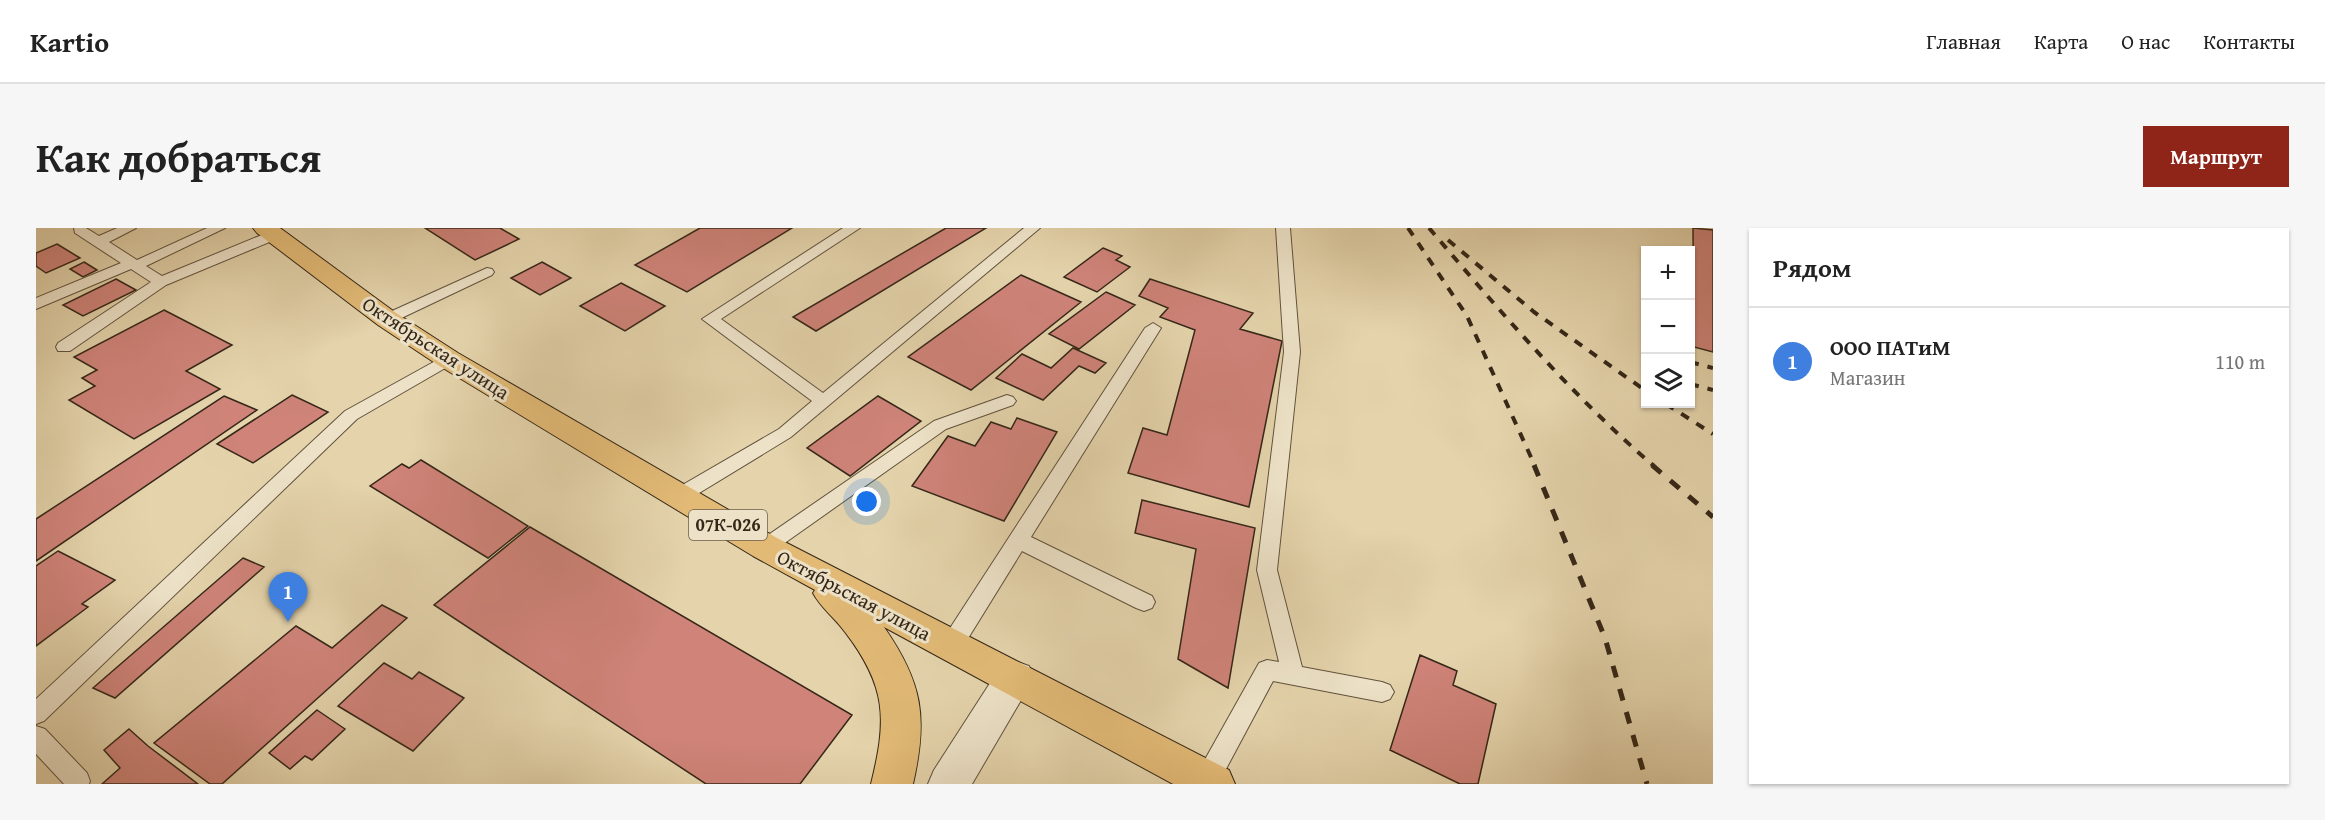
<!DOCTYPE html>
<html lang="ru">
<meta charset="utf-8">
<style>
body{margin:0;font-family:"Gentium Book Plus",serif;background:#f6f6f6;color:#222}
.controls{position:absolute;right:18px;top:18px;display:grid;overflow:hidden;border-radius:0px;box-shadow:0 2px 4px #0004}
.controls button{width:54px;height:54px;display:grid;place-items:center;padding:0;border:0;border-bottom:2px solid #e0e0e0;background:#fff;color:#222;font:30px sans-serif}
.you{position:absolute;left:831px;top:274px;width:21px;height:21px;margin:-15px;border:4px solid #fff;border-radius:50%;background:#1a73e8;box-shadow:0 0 0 9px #1a73e833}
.badge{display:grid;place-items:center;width:39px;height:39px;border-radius:50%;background:#8f2418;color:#fff;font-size:20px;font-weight:700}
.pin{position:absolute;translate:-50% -50px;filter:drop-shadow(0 2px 3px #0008)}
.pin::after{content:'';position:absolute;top:32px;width:21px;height:18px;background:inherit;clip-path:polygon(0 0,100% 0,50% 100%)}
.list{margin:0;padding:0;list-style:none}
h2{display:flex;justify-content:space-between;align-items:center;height:78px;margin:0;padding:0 24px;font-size:26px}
h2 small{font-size:20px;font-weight:400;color:#767676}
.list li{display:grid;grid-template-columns:39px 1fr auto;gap:18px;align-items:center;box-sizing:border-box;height:108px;padding:0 24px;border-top:2px solid #e0e0e0}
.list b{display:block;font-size:22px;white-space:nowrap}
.list p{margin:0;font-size:20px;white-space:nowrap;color:#767676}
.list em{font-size:20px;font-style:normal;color:#767676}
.icon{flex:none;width:33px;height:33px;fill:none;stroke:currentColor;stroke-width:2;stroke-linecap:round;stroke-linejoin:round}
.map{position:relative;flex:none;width:1677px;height:556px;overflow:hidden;border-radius:0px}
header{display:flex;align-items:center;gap:36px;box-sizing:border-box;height:84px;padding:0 30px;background:#fff;border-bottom:2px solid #e0e0e0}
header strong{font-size:28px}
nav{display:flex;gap:33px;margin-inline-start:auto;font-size:21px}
.intro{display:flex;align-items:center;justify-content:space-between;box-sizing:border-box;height:144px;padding:0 36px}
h1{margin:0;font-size:42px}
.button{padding:15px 27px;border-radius:0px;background:#8f2418;color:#fff;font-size:21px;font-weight:700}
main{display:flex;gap:36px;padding:0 36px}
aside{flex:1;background:#fff;border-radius:0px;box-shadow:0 2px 4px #0004}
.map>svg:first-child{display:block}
.building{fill:#cf8379;stroke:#352718;stroke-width:1.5}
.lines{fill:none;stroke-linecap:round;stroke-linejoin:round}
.service-casing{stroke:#61523d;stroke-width:2}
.tertiary-casing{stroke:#61523d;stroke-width:2}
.primary-casing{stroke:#352718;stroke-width:2}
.service{fill:#ede2c8;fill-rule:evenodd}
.tertiary{fill:#ede2c8;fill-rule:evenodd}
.primary{fill:#e2ba76;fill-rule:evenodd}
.rail-far1{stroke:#352718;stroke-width:4;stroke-dasharray:9 9;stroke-linecap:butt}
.rail{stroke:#352718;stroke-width:5;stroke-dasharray:12 12;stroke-linecap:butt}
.labels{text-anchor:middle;stroke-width:6;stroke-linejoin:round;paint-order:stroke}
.shield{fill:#ede2c8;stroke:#6c5f4d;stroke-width:1.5}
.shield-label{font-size:18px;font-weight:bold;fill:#352718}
.street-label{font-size:20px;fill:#352718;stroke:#ede2c8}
</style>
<header>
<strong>Kartio</strong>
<nav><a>Главная</a><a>Карта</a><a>О нас</a><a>Контакты</a></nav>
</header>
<div class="intro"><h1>Как добраться</h1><a class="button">Маршрут</a></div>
<main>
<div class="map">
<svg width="1677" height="556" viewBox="0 0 1677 556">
<rect width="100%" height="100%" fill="#e4d3ab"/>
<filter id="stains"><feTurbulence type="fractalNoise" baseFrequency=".00333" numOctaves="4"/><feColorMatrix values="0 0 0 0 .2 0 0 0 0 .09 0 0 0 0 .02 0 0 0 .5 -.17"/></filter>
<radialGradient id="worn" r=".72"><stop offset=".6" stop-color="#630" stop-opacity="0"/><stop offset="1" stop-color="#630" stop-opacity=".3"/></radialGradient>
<!-- building -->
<path class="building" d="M389,0h75l19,11 -44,21z
M664,0h92l-105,64 -52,-27z
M910,0h40l-170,103 -23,-14z
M1657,0l20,2v122l-19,-5z
M21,16l23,14 -34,15 -10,-7v-13z
M1067,20l19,8 -6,4 14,7 -33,25 -33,-15z
M48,34l13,8 -14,7 -13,-8z
M506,34l29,16 -31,17 -29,-17z
M985,47l60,27 -110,88 -63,-33z
M80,51l20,11 -53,26 -20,-11z
M1114,51l103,34 -13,16 42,12 -33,166 -121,-34 15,-45 24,7 28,-105 -35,-13 8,-9 -29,-12z
M585,55l44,23 -40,25 -45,-25z
M1070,64l29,13 -56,44 -30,-15z
M128,82l68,35 -46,26 34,18 -86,50 -65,-39 26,-14 -13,-8 15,-8 -23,-13z
M1037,120l33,15 -11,10 -16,-7 -36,34 -47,-22 26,-24 29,14z
M256,167l36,17 -75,51 -36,-19z
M188,168l33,14 -221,151v-42z
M842,168l43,25 -71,55 -43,-28z
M981,190l40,14 -53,89 -92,-35 36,-50 27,10 16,-24 20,7z
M385,232l107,66 -40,32 -118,-72 32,-22 7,4z
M1106,272l113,28 -27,160 -50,-29 18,-110 -61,-16z
M494,299l322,188 -52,69h-94l-272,-179z
M22,323l57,29 -33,24 6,3 -52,39v-80z
M207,330l21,9 -149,131 -22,-10z
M346,377l25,13 -185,166h-12l-56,-41 142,-117 36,22z
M1384,427l37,16 -4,14 43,19 -18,80h-18l-70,-34z
M348,435l28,16 7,-7 45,26 -51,53 -75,-45z
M281,482l28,19 -33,31 -7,-4 -15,13 -21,-16z
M93,501l19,17 50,38h-96l18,-16 -16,-18z"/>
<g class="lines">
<defs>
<path id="service" d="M38,0h12l13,8 18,-8h19l-27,14 28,18 70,-32h18l-79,38 16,10 107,-44h10l2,3 -2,3 -113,47 -96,66h-12l-2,-4 2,-4 93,-61 -20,-13 -95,40v-11l85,-35 -46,-30z
M807,0h17l-139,91 102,74 201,-165h16l-249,209 -105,64 -7,2 -7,-2 -3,-5 3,-5 107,-62 33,-28 -110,-82z
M1240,0h14l10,124 -23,218 25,97 80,15 8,3 4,7 -4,7 -8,3 -109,-21 -55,103h-22l-1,-4 3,-8 61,-109 8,-3 12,2 -22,-92 27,-218z
M451,40l5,1 2,3 -2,3 -99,47h-12l-2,-3 2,-3z
M1117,95l8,5 -130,209 121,59 3,6 -3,6 -8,3 -8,-3 -114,-57 -63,102 -8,2 -8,-2 -3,-7 3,-7 202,-311z
M412,126l6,1 2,4 -2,4 -97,56 -313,302 -8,3v-25l309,-288z
M971,167l6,2 3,4 -3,4 -67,24 -174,123 -7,3 -7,-3 -3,-5 3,-5 176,-121z
M0,498l9,3 42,44 3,8 -1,3h-25l-28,-30z"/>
<path id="tertiary" d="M979,433l14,5 5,12 -62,106h-44l6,-14 67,-104z"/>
<path id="primary" d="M217,0h27l116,85 62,40 319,185 452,232 6,14h-62l-289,-157c39,56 44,91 29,157h-42c16,-65 16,-97 -26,-152 -10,-14 -24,-24 -32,-39l2,-3 -62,-34 -315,-191 -60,-40 -121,-92z"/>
</defs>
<!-- service casing -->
<use href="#service" class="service-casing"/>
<!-- tertiary casing -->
<use href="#tertiary" class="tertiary-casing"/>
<!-- primary casing -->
<use href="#primary" class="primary-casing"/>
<!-- service -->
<use href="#service" class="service"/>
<!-- tertiary -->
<use href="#tertiary" class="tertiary"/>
<!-- primary -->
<use href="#primary" class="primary"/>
<!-- rail-far1 -->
<path class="rail-far1" d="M1372,0l59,88 68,150
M1393,0c70,82 144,169 225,238
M1412,12l86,72 112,79
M1654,134l23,6
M1654,156l23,6
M1630,176l47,30"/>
<!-- rail -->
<path class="rail" d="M1498,237l71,173 42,146
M1616,237l61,52"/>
</g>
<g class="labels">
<!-- shield labels -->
<rect class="shield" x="653" y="282" width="78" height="30" rx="4.5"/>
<g class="shield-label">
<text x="692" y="303">07К-026</text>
</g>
<!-- street labels -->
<g class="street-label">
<text transform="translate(400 120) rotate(33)" y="7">Октябрьская улица</text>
<text transform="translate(818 367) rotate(28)" y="7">Октябрьская улица</text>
</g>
</g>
<rect width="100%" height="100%" filter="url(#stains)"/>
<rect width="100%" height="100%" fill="url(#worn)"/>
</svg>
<div class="controls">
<button>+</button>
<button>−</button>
<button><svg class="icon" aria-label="layers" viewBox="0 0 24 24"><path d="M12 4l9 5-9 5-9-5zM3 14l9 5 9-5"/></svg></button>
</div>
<div class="you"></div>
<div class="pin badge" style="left:252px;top:394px;background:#3f7fe0">1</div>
</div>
<aside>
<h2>Рядом<small></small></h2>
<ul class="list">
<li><span class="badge" style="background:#3f7fe0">1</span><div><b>ООО ПАТиМ</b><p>Магазин</p></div><em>110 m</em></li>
</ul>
</aside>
</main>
